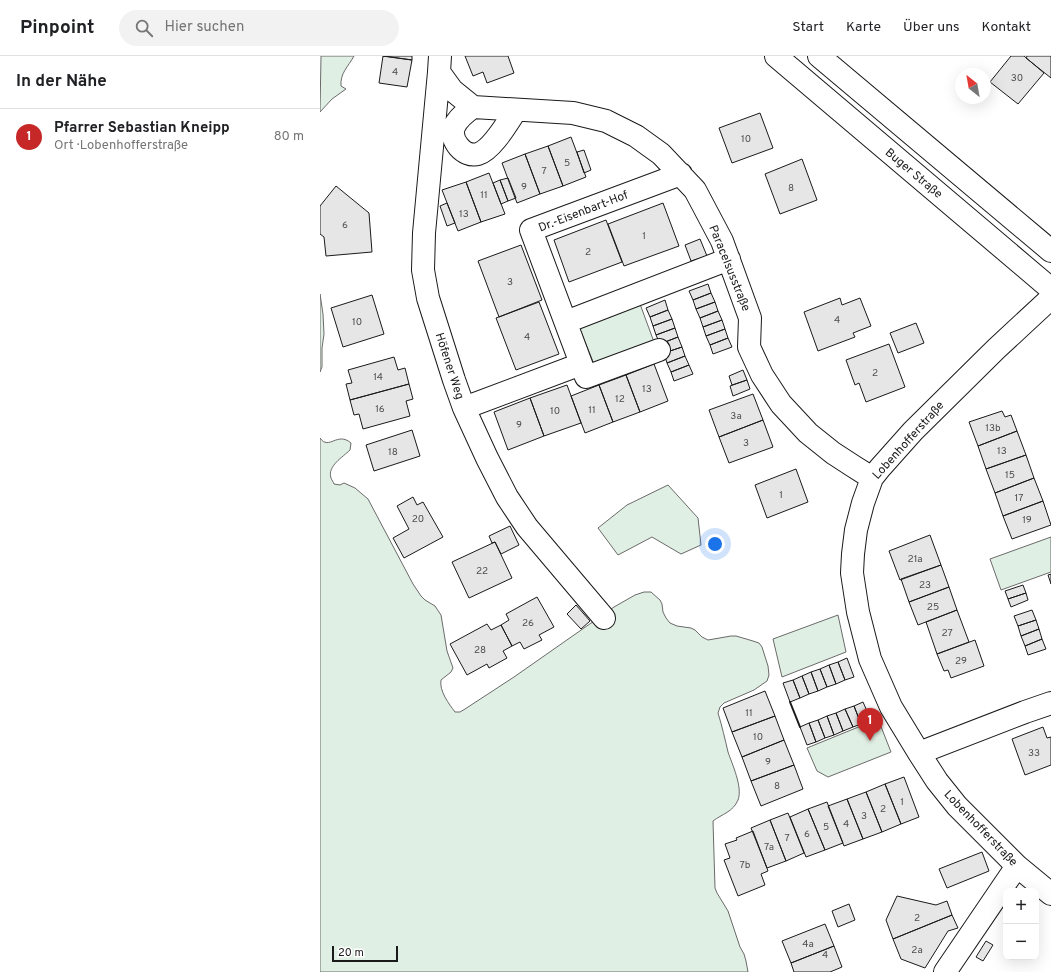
<!DOCTYPE html>
<html lang="de">
<meta charset="utf-8">
<style>
body{margin:0;font-family:Overpass,sans-serif;background:#f2f2f2;color:#202124}
.controls{position:absolute;right:12px;bottom:12px;display:grid;overflow:hidden;border-radius:8px;box-shadow:0 4px 16px #0002}
.controls button{width:36px;height:36px;display:grid;place-items:center;padding:0;border:0;border-bottom:1px solid #e0e0e0;background:#fff;color:#202124;font:20px sans-serif}
.compass{position:absolute;left:635px;top:12px;width:36px;height:36px;border-radius:50%;background:#fff;box-shadow:0 4px 16px #0002;rotate:329deg}
.scale{position:absolute;left:12px;bottom:10px;width:66px;box-sizing:border-box;padding-left:4px;border:2px solid #1a1a1a;border-top:0;font-size:11px;line-height:14px;white-space:nowrap;color:#1a1a1a;-webkit-text-stroke:3px #fff;paint-order:stroke}
.you{position:absolute;left:395px;top:488px;width:14px;height:14px;margin:-10px;border:3px solid #fff;border-radius:50%;background:#1a73e8;box-shadow:0 0 0 6px #1a73e833}
.badge{display:grid;place-items:center;width:26px;height:26px;border-radius:50%;background:#c62828;color:#fff;font-size:13px;font-weight:700}
.pin{position:absolute;translate:-50% -33px;filter:drop-shadow(0 1px 2px #0008)}
.pin::after{content:'';position:absolute;top:21px;width:14px;height:12px;background:inherit;clip-path:polygon(0 0,100% 0,50% 100%)}
.list{margin:0;padding:0;list-style:none}
h2{display:flex;justify-content:space-between;align-items:center;height:52px;margin:0;padding:0 16px;font-size:17px}
h2 small{font-size:13px;font-weight:400;color:#757577}
.list li{display:grid;grid-template-columns:26px 1fr auto;gap:12px;align-items:center;box-sizing:border-box;height:56px;padding:0 16px;border-top:1px solid #e0e0e0}
.list b{display:block;font-size:15px;white-space:nowrap}
.list p{margin:0;font-size:13px;white-space:nowrap;color:#757577}
.list em{font-size:13px;font-style:normal;color:#757577}
.icon{flex:none;width:22px;height:22px;fill:none;stroke:currentColor;stroke-width:2;stroke-linecap:round;stroke-linejoin:round}
.map{position:relative;flex:none;width:731px;height:916px;overflow:hidden}
header{display:flex;align-items:center;gap:24px;box-sizing:border-box;height:56px;padding:0 20px;background:#fff;border-bottom:1px solid #e0e0e0}
header strong{font-size:19px}
nav{display:flex;gap:22px;margin-inline-start:auto;font-size:14px}
.search{width:280px;height:36px;background:#f2f2f2;display:flex;align-items:center;gap:10px;box-sizing:border-box;padding:0 14px;border-radius:22px;color:#757577;font-size:15px}
main{display:flex}
aside{flex:1;background:#fff}
.map>svg:first-child{display:block}
.green{fill:#e0efe3;stroke:#6a6a6a}
.building{fill:#e6e6e6;stroke:#1a1a1a}
.lines{fill:none;stroke-linecap:round;stroke-linejoin:round}
.minor-casing{stroke:#1a1a1a;stroke-width:24}
.minor{stroke:#fff;stroke-width:22}
.wall{stroke:#1a1a1a;stroke-width:2}
.labels{text-anchor:middle;stroke-width:3;stroke-linejoin:round;paint-order:stroke}
.number-label{font-size:10px;fill:#4d4d4d}
.street-label{font-size:12px;fill:#1a1a1a;stroke:#fff}
</style>
<header>
<strong>Pinpoint</strong>
<div class="search"><svg class="icon" aria-label="search" viewBox="0 0 24 24"><circle cx="10" cy="10" r="6"/><path d="M15 15l6 6"/></svg>Hier suchen</div>
<nav><a>Start</a><a>Karte</a><a>Über uns</a><a>Kontakt</a></nav>
</header>
<main>
<aside>
<h2>In der Nähe<small></small></h2>
<ul class="list">
<li><span class="badge">1</span><div><b>Pfarrer Sebastian Kneipp</b><p>Ort · Lobenhofferstraße</p></div><em>80 m</em></li>
</ul>
</aside>
<div class="map">
<svg width="731" height="916" viewBox="0 0 731 916">
<rect width="100%" height="100%" fill="#fff"/>
<!-- green -->
<path class="green" d="M1,0h33c-6,11 -14,17 -13,30l5,3 -14,10 -12,13z
M0,238l3,20 1,20 -2,14v19l-2,5z
M320,248l14,38 -60,22 -15,-37z
M0,382c9,13 17,-7 31,5l-1,7c-7,7 -23,16 -19,28 0,1 3,5 3,6l6,1 4,-2 11,5 13,11 45,85 8,12 4,4 10,6 6,9 6,36 6,17 -2,4 -10,8c-2,11 8,24 14,32h5l5,-3 49,-32 100,-70 21,-12 9,-3h7l9,8 2,4 1,8 3,6 4,5 7,3 14,2 4,2 7,7 6,3 23,-4h5l17,5 6,2 3,4 6,19 1,9 -2,6 -13,9 -30,13 -4,4 -2,6c4,13 7,26 10,39 4,12 15,35 10,48 -5,12 -16,14 -25,21l2,67 2,5 11,18 12,36 4,7 2,7 2,11h-428z
M348,429l30,33 3,27 -20,9 -29,-17 -34,18 -20,-27 29,-23z
M731,481v35l-50,18 -11,-31z
M518,559l8,37 -64,25 -9,-38z
M558,663l13,33 -63,25 -11,-6 -10,-23z"/>
<!-- building -->
<path class="building" d="M63,0l29,4 -5,27 -28,-4z
M63,0h29v4z
M145,0h43l6,17 -27,10 -4,-11 -10,4z
M691,0h13l20,17 -26,31 -28,-22z
M707,0h24v22l-25,-20z
M440,57l13,35 -41,15 -13,-35z
M251,81l15,40 -23,9 -15,-40z
M228,90l15,40 -23,8 -15,-40z
M264,94l7,20 -7,3 -7,-21z
M205,98l15,40 -23,9 -15,-40z
M482,103l15,41 -37,14 -15,-40z
M169,117l16,41 -24,8 -15,-40z
M188,122l8,20 -8,3 -8,-21z
M180,124l8,21 -7,3 -8,-21z
M146,126l15,40 -23,9 -16,-41z
M16,130l33,27 3,39 -46,4 -2,-19 -4,-3v-28z
M127,147l8,20 -8,3 -7,-20z
M343,147l16,43 -55,20 -16,-42z
M286,164l16,42 -53,20 -15,-42z
M380,183l7,17 -16,5 -6,-16z
M201,189l21,55 -43,17 -21,-56z
M388,228l3,9 -18,7 -4,-9z
M391,237l4,9 -19,7 -3,-9z
M52,239l12,39 -41,13 -12,-39z
M520,242l2,7 18,-7 11,28 -18,7 2,4 -37,14 -14,-39z
M345,244l3,10 -18,7 -4,-9z
M219,246l20,52 -43,16 -20,-52z
M395,246l3,9 -18,7 -4,-9z
M348,254l4,9 -19,7 -3,-9z
M398,255l4,9 -19,7 -3,-9z
M352,263l3,9 -19,7 -3,-9z
M402,264l3,9 -19,7 -3,-9z
M596,267l8,20 -26,10 -8,-20z
M355,272l3,9 -18,7 -4,-9z
M405,273l3,9 -18,7 -4,-9z
M358,281l4,10 -18,6 -4,-9z
M408,282l4,9 -19,7 -3,-9z
M569,288l16,43 -39,15 -7,-19 -4,2 -9,-25z
M362,291l3,9 -18,7 -3,-10z
M365,300l4,9 -18,7 -4,-9z
M74,301l4,13 7,-2 4,16 -59,16 -4,-16 6,-1 -4,-13z
M334,308l14,37 -28,11 -14,-37z
M369,309l4,9 -19,7 -3,-9z
M423,314l4,10 -15,5 -3,-9z
M306,319l14,37 -27,10 -14,-37z
M427,324l3,9 -17,7 -3,-10z
M89,328l4,15 -7,2 4,15 -47,13 -4,-15 -5,1 -4,-15z
M247,329l14,38 -37,13 -14,-38z
M279,329l14,37 -28,11 -14,-37z
M433,338l10,26 -44,17 -10,-27z
M210,342l14,38 -36,14 -14,-38z
M682,355l3,6 6,-2 6,16 -39,15 -9,-24z
M443,364l10,27 -44,16 -10,-26z
M92,374l8,26 -46,15 -8,-26z
M697,375l9,24 -40,14 -8,-23z
M706,399l8,23 -39,15 -9,-24z
M476,413l12,33 -41,16 -12,-33z
M714,422l9,23 -40,15 -8,-23z
M93,441l4,8 6,-3 20,35 -39,21 -11,-20 16,-9 -12,-23z
M723,445l8,24 -39,14 -9,-23z
M190,470l9,19 -18,9 -6,-12 -3,1 -3,-7z
M610,479l11,30 -41,15 -11,-29z
M175,486l17,36 -43,20 -17,-36z
M621,509l8,22 -40,15 -8,-23z
M731,518v10l-3,-9z
M703,529l3,8 -18,6 -3,-8z
M629,531l8,23 -39,15 -9,-23z
M706,537l2,7 -17,7 -3,-8z
M217,541l17,30 -15,8 3,5 -18,9 -4,-7 -8,4 -11,-21 8,-5 -3,-6z
M256,549l14,16 -9,8 -14,-15z
M637,554l12,32 -32,12 -11,-32z
M712,554l4,10 -18,6 -4,-10z
M716,564l3,9 -18,7 -3,-10z
M167,568l4,6 10,-5 11,21 -9,5 4,7 -18,10 -2,-4 -20,11 -17,-31z
M719,573l3,10 -17,7 -4,-10z
M722,583l4,10 -18,6 -3,-9z
M655,584l9,26 -33,12 -3,-8 -4,1 -7,-17z
M527,602l7,19 -9,3 -7,-18z
M518,606l7,18 -9,4 -7,-19z
M509,609l7,19 -9,3 -7,-18z
M500,613l7,18 -9,4 -7,-19z
M491,616l7,19 -9,3 -7,-18z
M482,620l7,18 -9,4 -7,-18z
M473,624l7,18 -10,4 -7,-19z
M445,635l10,25 -43,16 -9,-24z
M543,646l8,18 -10,4 -7,-18z
M534,650l7,18 -8,3 -8,-18z
M525,653l8,18 -10,4 -7,-18z
M516,657l7,18 -9,4 -7,-19z
M455,660l9,24 -42,17 -10,-25z
M507,660l7,19 -9,3 -7,-18z
M498,664l7,18 -9,4 -7,-19z
M489,667l7,19 -9,3 -7,-18z
M723,671l4,11 4,-1v28l-26,10 -13,-36z
M464,684l10,25 -43,16 -9,-24z
M474,709l9,24 -42,17 -10,-25z
M584,721l15,40 -18,7 -16,-40z
M565,728l16,40 -19,8 -16,-40z
M546,736l16,40 -19,7 -16,-40z
M527,743l16,40 -19,7 -16,-40z
M507,746l16,41 -18,7 -17,-41z
M488,753l17,41 -19,7 -16,-40z
M468,757l16,40 -18,8 -16,-41z
M450,764l16,41 -19,7 -16,-40z
M433,775l15,40 -7,3 4,11 -27,11 -14,-36 6,-2 -5,-14 12,-4 -1,-2z
M662,796l7,19 -42,17 -8,-19z
M577,840l39,9 11,-4 5,14 -59,24 -7,-19z
M529,848l6,16 -17,7 -6,-16z
M632,859l6,13 -10,3 -23,37 -24,-9 -8,-20z
M505,868l9,22 -43,17 -9,-22z
M666,885l7,4 -10,16 -7,-4z
M514,890l8,21 -12,5h-36l-3,-9z"/>
<g class="lines">
<defs>
<path id="minor" d="M120,0l-1,16 13,18 21,17
M456,0l275,233
M499,0l232,195
M119,16l-15,161 -1,37 5,28 26,82 10,28 23,50 20,39 20,30 77,91
M196,54c-8,12 -24,40 -38,44 -14,4 -29,-14 -24,-27 3,-8 12,-15 19,-20l100,6 33,8 30,15 25,18 34,36 27,51 28,77 -1,29 13,28 19,29 27,29 25,20 20,13 19,12
M731,242l-55,51 -83,82 -33,37 -8,10 -9,25 -7,27 -3,24 -1,19 6,39 12,47 21,48 28,46 18,28 20,25 60,60 34,28
M246,266l163,-63
M339,294l-73,27 -55,-147 150,-56
M144,352l117,-44
M599,697l106,-41 26,-9
M625,916l72,-106"/>
</defs>
<!-- minor casing -->
<use href="#minor" class="minor-casing"/>
<!-- minor -->
<use href="#minor" class="minor"/>
<!-- wall -->
<path class="wall" d="M470,646l10,25"/>
</g>
<g class="labels">
<!-- number labels -->
<g class="number-label">
<text x="75" y="19">4</text>
<text x="697" y="25">30</text>
<text x="426" y="86">10</text>
<text x="247" y="110">5</text>
<text x="224" y="118">7</text>
<text x="204" y="134">9</text>
<text x="471" y="135">8</text>
<text x="164" y="142">11</text>
<text x="144" y="161">13</text>
<text x="25" y="172">6</text>
<text x="324" y="183">1</text>
<text x="268" y="199">2</text>
<text x="190" y="229">3</text>
<text x="517" y="267">4</text>
<text x="37" y="269">10</text>
<text x="207" y="284">4</text>
<text x="555" y="320">2</text>
<text x="58" y="324">14</text>
<text x="327" y="336">13</text>
<text x="300" y="346">12</text>
<text x="60" y="356">16</text>
<text x="272" y="357">11</text>
<text x="235" y="358">10</text>
<text x="416" y="363">3a</text>
<text x="199" y="372">9</text>
<text x="673" y="375">13b</text>
<text x="426" y="390">3</text>
<text x="682" y="398">13</text>
<text x="73" y="399">18</text>
<text x="690" y="422">15</text>
<text x="461" y="442">1</text>
<text x="699" y="445">17</text>
<text x="98" y="466">20</text>
<text x="707" y="467">19</text>
<text x="595" y="506">21a</text>
<text x="162" y="518">22</text>
<text x="605" y="532">23</text>
<text x="613" y="554">25</text>
<text x="208" y="570">26</text>
<text x="627" y="580">27</text>
<text x="160" y="597">28</text>
<text x="641" y="608">29</text>
<text x="429" y="660">11</text>
<text x="438" y="684">10</text>
<text x="714" y="700">33</text>
<text x="448" y="709">9</text>
<text x="457" y="733">8</text>
<text x="582" y="749">1</text>
<text x="563" y="756">2</text>
<text x="544" y="763">3</text>
<text x="526" y="771">4</text>
<text x="506" y="774">5</text>
<text x="487" y="781">6</text>
<text x="467" y="785">7</text>
<text x="449" y="794">7a</text>
<text x="425" y="812">7b</text>
<text x="597" y="865">2</text>
<text x="488" y="891">4a</text>
<text x="597" y="897">2a</text>
<text x="505" y="902">4</text>
</g>
<!-- street labels -->
<g class="street-label">
<text transform="translate(594 117) rotate(40)" y="4">Buger Straße</text>
<text transform="translate(263 155) rotate(-21)" y="4">Dr.-Eisenbart-Hof</text>
<text transform="translate(410 212) rotate(68)" y="4">Paracelsusstraße</text>
<text transform="translate(130 310) rotate(72)" y="4">Höfener Weg</text>
<text transform="translate(588 384) rotate(-48)" y="4">Lobenhofferstraße</text>
<text transform="translate(661 772) rotate(46)" y="4">Lobenhofferstraße</text>
</g>
</g>
</svg>
<div class="controls">
<button>+</button>
<button>−</button>
</div>
<svg class="compass" viewBox="-18 -18 36 36"><path d="M0-13l5 13h-10z" fill="#e53935"/><path d="M0 13l5-13h-10z" fill="#757577"/></svg>
<div class="scale">20 m</div>
<div class="you"></div>
<div class="pin badge" style="left:550px;top:685px">1</div>
</div>
</main>
